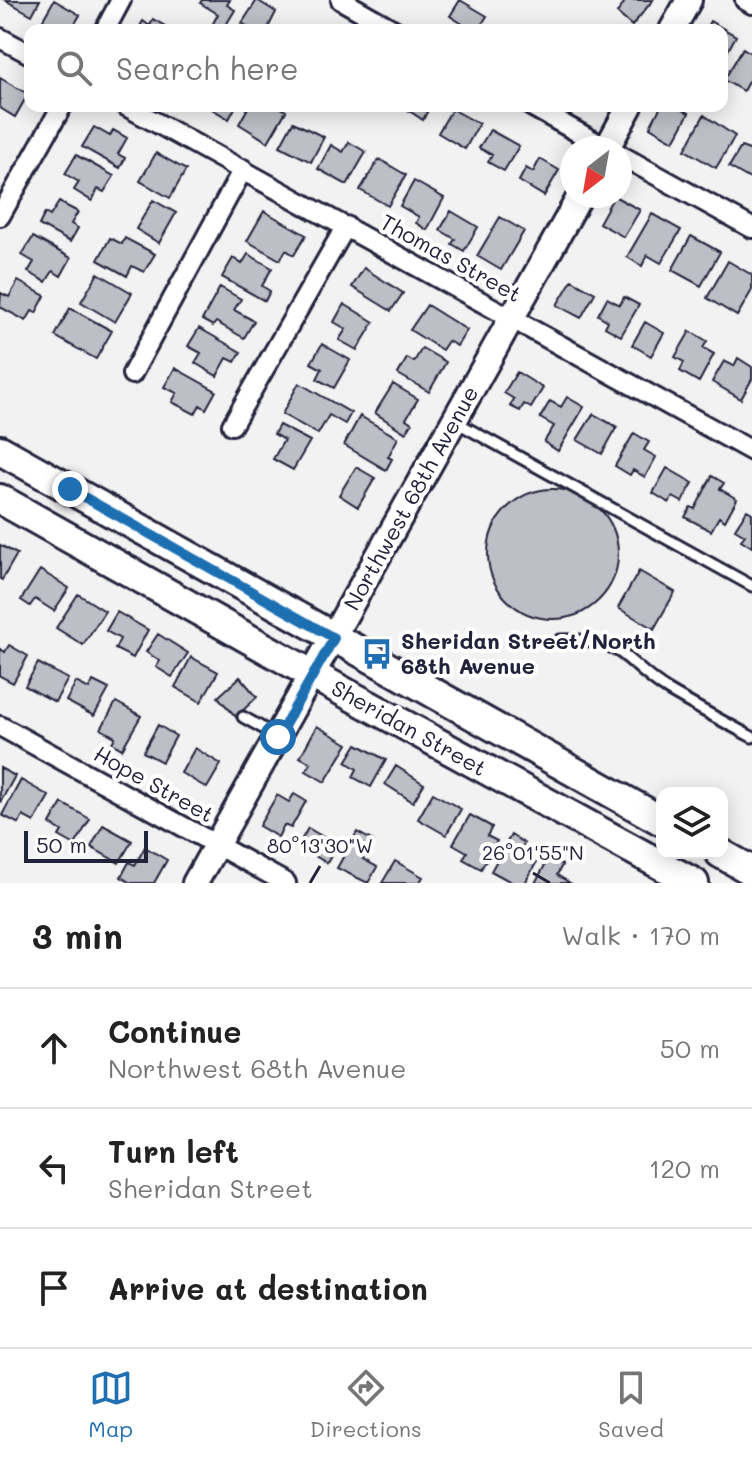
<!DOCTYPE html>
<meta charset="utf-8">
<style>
body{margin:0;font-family:Mali,sans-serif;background:#f2f2f2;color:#222}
.controls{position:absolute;right:24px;bottom:24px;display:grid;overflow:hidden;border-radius:16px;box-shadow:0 4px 20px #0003}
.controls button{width:72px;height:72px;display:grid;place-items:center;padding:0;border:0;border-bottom:2px solid #e0e0e0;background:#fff;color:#222;font:40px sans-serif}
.compass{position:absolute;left:560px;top:136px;width:72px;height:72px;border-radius:50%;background:#fff;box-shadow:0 4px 20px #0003;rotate:211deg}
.scale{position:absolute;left:24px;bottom:20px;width:124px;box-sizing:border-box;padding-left:8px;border:4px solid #22223b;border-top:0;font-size:22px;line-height:28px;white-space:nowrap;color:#22223b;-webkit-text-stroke:6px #fff;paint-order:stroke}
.stop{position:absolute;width:24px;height:24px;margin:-18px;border:6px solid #1f6fb2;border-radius:50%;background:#fff}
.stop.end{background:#1f6fb2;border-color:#fff;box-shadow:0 2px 8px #0008}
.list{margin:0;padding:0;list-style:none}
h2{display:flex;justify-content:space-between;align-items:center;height:104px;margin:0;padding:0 32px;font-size:34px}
h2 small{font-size:26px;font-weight:400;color:#767676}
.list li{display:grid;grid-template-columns:52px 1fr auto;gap:24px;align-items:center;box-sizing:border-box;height:120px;padding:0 32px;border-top:2px solid #e0e0e0}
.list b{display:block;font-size:30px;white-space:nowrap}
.list p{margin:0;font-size:26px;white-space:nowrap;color:#767676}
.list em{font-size:26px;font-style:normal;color:#767676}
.icon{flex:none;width:44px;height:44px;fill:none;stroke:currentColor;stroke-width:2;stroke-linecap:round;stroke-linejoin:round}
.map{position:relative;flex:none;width:752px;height:883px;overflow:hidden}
.search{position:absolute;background:#fff;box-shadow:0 4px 20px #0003;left:24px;right:24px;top:24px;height:88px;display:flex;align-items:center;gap:20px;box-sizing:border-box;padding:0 28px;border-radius:16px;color:#767676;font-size:30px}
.sheet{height:464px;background:#fff}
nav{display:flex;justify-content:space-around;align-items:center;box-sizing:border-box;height:112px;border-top:2px solid #e0e0e0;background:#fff;font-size:22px;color:#767676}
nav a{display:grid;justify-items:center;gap:4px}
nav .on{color:#1f6fb2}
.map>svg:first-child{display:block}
.building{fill:#bebec6;stroke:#22223b;stroke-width:2}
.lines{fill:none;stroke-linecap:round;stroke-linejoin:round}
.lane-casing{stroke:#22223b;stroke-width:15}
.street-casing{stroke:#22223b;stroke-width:24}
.secondary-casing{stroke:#22223b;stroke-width:30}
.primary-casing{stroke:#22223b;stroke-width:34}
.lane{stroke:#fff;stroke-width:9}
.street{stroke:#fff;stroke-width:18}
.secondary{stroke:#fff;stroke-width:24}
.primary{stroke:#fff;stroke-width:28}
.route{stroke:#1f6fb2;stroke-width:10}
.ticks{fill:none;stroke:#22223b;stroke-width:3}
.labels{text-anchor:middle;stroke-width:8;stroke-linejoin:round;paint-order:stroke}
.street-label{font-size:22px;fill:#22223b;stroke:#fff}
.poi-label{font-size:22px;font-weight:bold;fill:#22223b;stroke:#fff;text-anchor:start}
.ticks-label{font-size:20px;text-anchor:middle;fill:#22223b;stroke:#fff;stroke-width:8;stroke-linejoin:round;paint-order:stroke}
</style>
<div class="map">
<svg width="752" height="883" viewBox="0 0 752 883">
<rect width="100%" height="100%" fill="#f2f2f3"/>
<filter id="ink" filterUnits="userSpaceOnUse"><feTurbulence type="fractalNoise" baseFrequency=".0125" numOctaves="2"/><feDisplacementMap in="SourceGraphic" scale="16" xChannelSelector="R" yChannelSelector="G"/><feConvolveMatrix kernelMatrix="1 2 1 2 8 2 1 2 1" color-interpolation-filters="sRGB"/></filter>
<g filter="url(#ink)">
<!-- building -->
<path class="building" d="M5,0h35l-8,15z
M54,0l26,15 -9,15h-14l-15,-9z
M202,0h28l-3,5 8,5 -12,20 -13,-1 8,-15 -18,-11z
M257,0l19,12 -9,18h-15l-10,-7z
M460,0l27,16 -9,14h-6l-22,-14z
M621,0h32l-21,26 -15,-13 7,-10z
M153,19l19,11h-34l5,-9 7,5z
M710,21l26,15 -11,20 -3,-26h-17z
M743,48l9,6v27l-3,-1 -6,11 -19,-11z
M0,78l28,16 -13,23 -15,-9z
M207,106h29l-7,13z
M249,106h29l8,5 -18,31 -29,-18z
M402,106h28l-7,14z
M661,106h15l13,7 -15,28 -24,-14z
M452,109l27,15 -14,25 -27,-16z
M704,115l31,21 -19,32 -31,-18z
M293,122l31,15 -13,25 -31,-16z
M94,127l16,9 3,-6 14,8 -9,16 7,4 -5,10 -38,-21z
M490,130l29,16 -15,25 -16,-9 4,-7 -13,-7z
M349,142l17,10 -19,33 -29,-16 13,-24 12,7z
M741,147l11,4v29l-23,-13z
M156,153l30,17 -16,28 -30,-17z
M76,155l38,21 -10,16 -6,-3 -6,12 -18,-11 5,-8 -14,-8z
M379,159l27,16 -18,31 -28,-16z
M540,159l19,11 -15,26 -25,-15 7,-13 7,4z
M414,181l30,17 -17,32 -11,-7 3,-6 -19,-11z
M614,196l26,14 -16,27 -25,-14z
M153,200l23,13 -17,30 -23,-14z
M59,202l19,10 -7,12 7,4 -8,14 -31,-17 6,-12 5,3z
M264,211l42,24 -12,20 -8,-5 -6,10 -33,-19z
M451,211l27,16 -14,24 -12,-7 3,-5 -15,-9z
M652,214l29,16 -20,33 -14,-8 -5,11 -15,-9z
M500,217l24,14 -23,39 -24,-14z
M691,236l29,16 -19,34 -29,-16z
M33,237l38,21 -10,18 -8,-5 -7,11 -18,-10 6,-10 -12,-7z
M110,238l12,6 3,-6 30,16 -11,18 -12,-6 -5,10 -29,-16z
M248,254l24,14 -10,18 8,5 -5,10 -43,-24 11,-19 9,6z
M728,261l24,14v15l-15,26 -30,-18z
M364,268l39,25 -12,18 -39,-24z
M98,273l34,20 -17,29 -34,-20z
M572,280l23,13 -14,25 -24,-13z
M18,281l27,15 -9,17 -4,-2 -6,10 -26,-14 1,-14 8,4z
M220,287l21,12 -7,11 20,11 -10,17 -28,-16 -3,4 -11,-6z
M624,297l15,8 -18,31 -16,-9 3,-6 -10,-6 9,-17 13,7z
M344,304l30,18 -17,28 -18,-10 7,-11 -12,-7z
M427,305l40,25 -10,16 -9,-5 -6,9 -32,-20z
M70,308l42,23 -16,28 -41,-23z
M645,322l19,11 -13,23 -19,-11z
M199,328l42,24 -6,10 -8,-4 -10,18 -22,-13 6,-10 -13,-7z
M690,331l17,10 -4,7 11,6 -15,28 -19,-11 4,-9 -9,-5z
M322,344l28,16 -16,28 -17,-9 5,-10 -11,-6z
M422,348l24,14 -17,30 -31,-18 9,-16 7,4z
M738,358l14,9v12l-11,20 -29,-17 12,-21 10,5z
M175,368l41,23 -10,18 -6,-4 -5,9 -23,-12 5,-9 -13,-6z
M517,372l26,16 -12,20 -7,-4 -4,7 -10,-5 4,-7 -10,-6z
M299,383l52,30 -6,11 -16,-9 -11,19 -36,-20z
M393,384l25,15 -12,20 6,4 -6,10 -31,-20z
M567,397l17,10 -26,44 -14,-9 10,-16 -14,-8 10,-17 11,6z
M593,414l24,13 -15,27 -25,-14z
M360,416l38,22 -10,19 4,2 -6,11 -42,-25z
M279,425l31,16 -17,29 -20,-11 11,-19 -10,-6z
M634,433l15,9 -5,8 12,7 -11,20 -12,-7 -3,5 -15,-9z
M356,467l19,11 -17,29 -19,-12z
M667,468l26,15 -11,19 -9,-5 -4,6 -16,-10z
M712,476l12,7 -4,6 17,10 -12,22 -6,-4 -8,14 -26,-14 6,-10 4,2z
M488 554a65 65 0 1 1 130 0a65 65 0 1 1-130 0Z
M747,510l5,3v34l-11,-7 4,-5 -10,-6z
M0,545l17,9 -15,26 -2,-1z
M40,570l29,18 -15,23 -19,-12 -5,7 -9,-6z
M639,571l36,21 -21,37 -36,-21z
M78,594l27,17 -22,34 -27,-17z
M117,612l31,18 -15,28 -18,-9 5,-10 -14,-8z
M158,634l30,19 -16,24 -16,-10 4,-6 -14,-9z
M9,645l19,11 -15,27 -13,-7v-27l5,3z
M191,657l27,15 -17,30 -26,-15z
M38,663l30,16 -13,23 -30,-16z
M240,677l17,20 -21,20 -18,-20z
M93,681l16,8 -15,27 -28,-15 10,-19 13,7z
M116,702l25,14 -19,33 -10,-6 3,-6 -14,-8z
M158,725l18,11 -14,26 -19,-10z
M317,726l31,18 -23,38 -19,-11 5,-8 -11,-6z
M357,744l29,16 -15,27 -18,-10 4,-8 -11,-7z
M195,748l26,16 -14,24 -26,-15z
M396,766l28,18 -11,18 -28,-18z
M0,768l15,8 -15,27z
M21,780l28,16 -15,26 -11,-6 -4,8 -17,-9z
M433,793l28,16 -15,26 -28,-16z
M294,794l12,7 -15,27 -7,-3 -6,12 -19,-11 18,-31 12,7z
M62,803l28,16 -15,26 -16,-9 3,-5 -12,-7z
M470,815l22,12 -5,9 10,5 -16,28 -18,-10 4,-7 -14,-8z
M103,825l29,16 -13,22 -28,-16z
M308,828l29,17 -10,18 -29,-17z
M357,832l16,9 -10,18 14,8 -9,16 -31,-15z
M511,835l13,8 -5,10 17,10 -11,20h-12l-22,-12z
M145,847l22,13 -13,23h-23l-10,-6 8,-15 6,3z
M549,858l13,7 -5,10 13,8h-35z
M395,861l28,16 -4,6h-37z"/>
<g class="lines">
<defs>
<path id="lane" d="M456,422l296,164
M560,640c65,-4 63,23 109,51 27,16 55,31 83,46
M243,717l32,18"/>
<path id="street" d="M341,0l53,30
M745,0l7,4
M105,30l16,-30
M0,38l30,16
M126,106l626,345
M531,106l75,42
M620,155l132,73
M0,216l62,-110
M132,374l111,-205
M232,425l114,-199
M0,726l286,157"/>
<path id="secondary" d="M672,30l17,-30
M607,148l23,-42
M195,883l385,-687"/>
<path id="primary" d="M0,450l662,371
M0,499l313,176 381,208
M720,853l32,18"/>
</defs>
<!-- lane casing -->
<use href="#lane" class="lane-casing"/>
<!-- street casing -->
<use href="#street" class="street-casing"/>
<!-- secondary casing -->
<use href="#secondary" class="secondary-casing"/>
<!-- primary casing -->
<use href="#primary" class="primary-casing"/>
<!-- lane -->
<use href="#lane" class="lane"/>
<!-- street -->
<use href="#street" class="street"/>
<!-- secondary -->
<use href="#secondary" class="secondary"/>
<!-- primary -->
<use href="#primary" class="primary"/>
</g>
</g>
<g class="lines" filter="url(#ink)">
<!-- route -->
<path class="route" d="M70,489l264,149 -56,99"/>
</g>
<!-- ticks -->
<path class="ticks" d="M533,873l17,10M310,883l10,-17"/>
<!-- icons -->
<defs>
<symbol id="bus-bare" viewBox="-9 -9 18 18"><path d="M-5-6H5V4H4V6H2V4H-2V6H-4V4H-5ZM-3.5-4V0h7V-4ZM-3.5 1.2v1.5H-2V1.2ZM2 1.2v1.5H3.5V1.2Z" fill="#1f6fb2" stroke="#fff" stroke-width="2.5" paint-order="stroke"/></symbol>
</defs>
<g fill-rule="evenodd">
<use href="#bus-bare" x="355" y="632" width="44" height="44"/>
</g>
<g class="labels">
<!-- street labels -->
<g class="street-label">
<text transform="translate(451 258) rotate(29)" y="8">Thomas Street</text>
<text transform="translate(411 498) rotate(-61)" y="8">Northwest 68th Avenue</text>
<text transform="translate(409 728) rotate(29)" y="8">Sheridan Street</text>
<text transform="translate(154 784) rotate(29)" y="8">Hope Street</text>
</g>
<!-- poi labels -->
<g class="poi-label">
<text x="401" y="649">Sheridan Street/North<tspan x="401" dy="25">68th Avenue</tspan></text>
</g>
</g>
<g class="ticks-label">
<text x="320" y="853">80°13'30"W</text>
<text x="533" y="860">26°01'55"N</text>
</g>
</svg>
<div class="controls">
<button><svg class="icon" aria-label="layers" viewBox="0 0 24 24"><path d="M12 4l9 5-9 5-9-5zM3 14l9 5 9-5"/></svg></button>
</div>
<svg class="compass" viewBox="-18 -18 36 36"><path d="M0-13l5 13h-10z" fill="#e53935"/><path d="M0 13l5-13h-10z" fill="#767676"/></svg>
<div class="scale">50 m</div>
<div class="stop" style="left:278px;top:737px"></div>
<div class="stop end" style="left:70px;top:489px"></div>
<div class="search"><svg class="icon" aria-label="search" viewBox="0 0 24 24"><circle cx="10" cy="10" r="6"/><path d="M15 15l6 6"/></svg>Search here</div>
</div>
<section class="sheet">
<h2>3 min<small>Walk · 170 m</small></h2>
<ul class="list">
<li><svg class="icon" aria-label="ahead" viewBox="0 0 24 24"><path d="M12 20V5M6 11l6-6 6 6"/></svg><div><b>Continue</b><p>Northwest 68th Avenue</p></div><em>50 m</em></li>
<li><svg class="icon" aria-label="left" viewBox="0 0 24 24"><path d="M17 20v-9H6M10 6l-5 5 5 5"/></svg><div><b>Turn left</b><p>Sheridan Street</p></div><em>120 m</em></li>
<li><svg class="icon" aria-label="arrive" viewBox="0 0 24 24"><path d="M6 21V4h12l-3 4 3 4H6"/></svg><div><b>Arrive at destination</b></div></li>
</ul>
</section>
<nav>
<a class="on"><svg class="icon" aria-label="map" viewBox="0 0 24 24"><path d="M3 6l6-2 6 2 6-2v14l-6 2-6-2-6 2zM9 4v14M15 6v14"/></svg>Map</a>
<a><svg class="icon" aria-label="directions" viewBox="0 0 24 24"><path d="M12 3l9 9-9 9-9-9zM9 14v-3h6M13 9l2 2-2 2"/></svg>Directions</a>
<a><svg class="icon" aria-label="saved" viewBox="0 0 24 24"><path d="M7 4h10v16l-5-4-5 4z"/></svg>Saved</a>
</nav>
